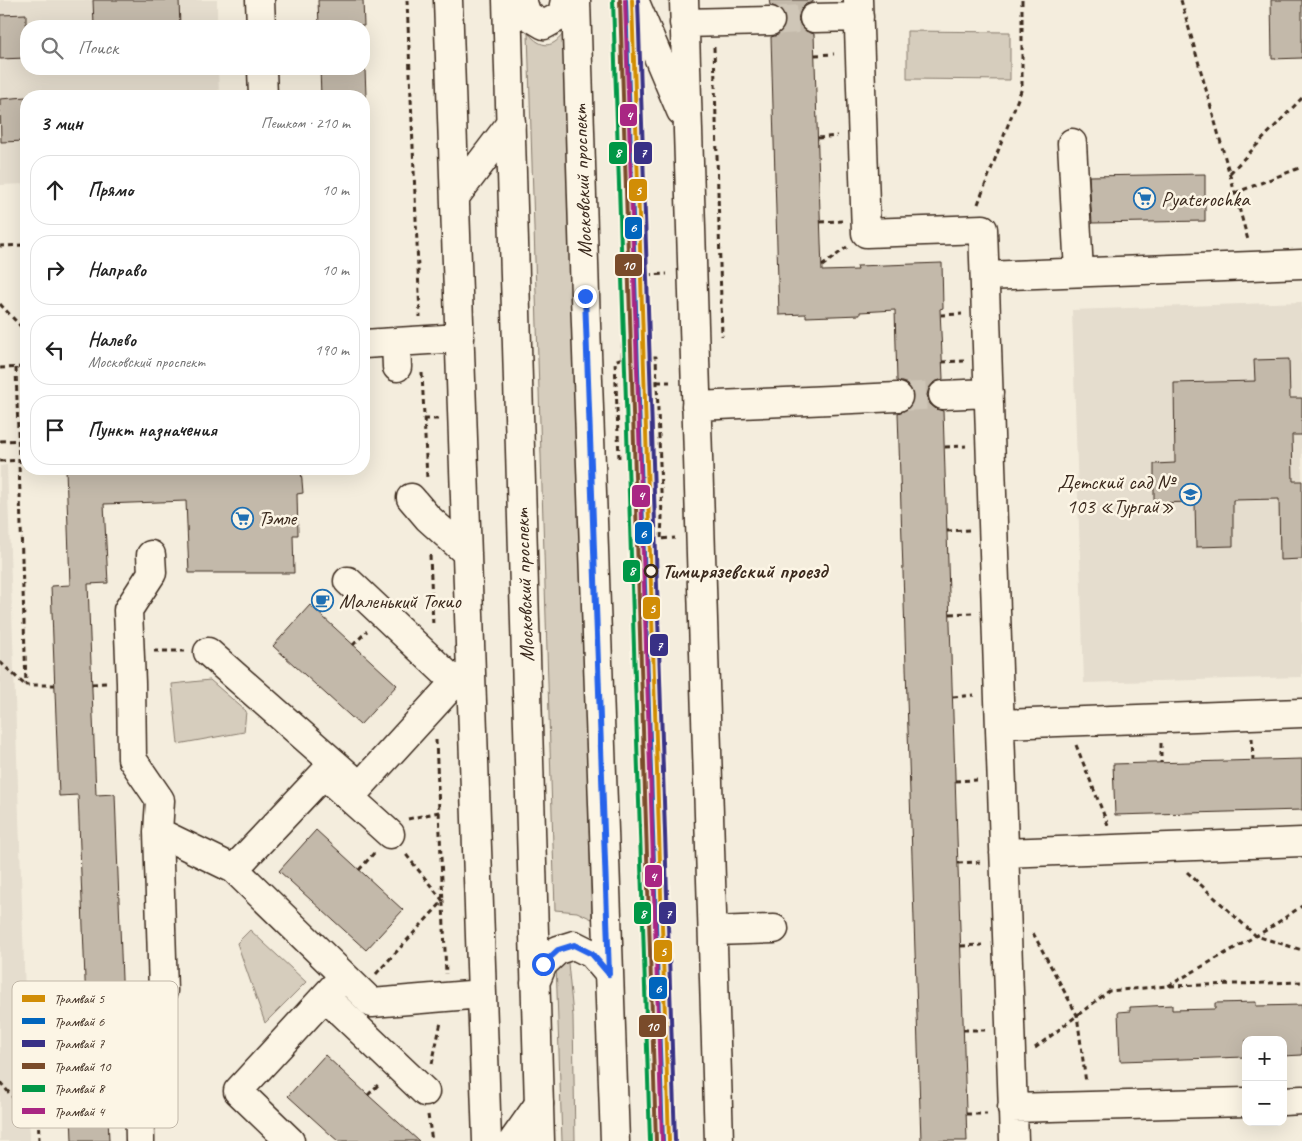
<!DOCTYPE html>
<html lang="ru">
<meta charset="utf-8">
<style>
body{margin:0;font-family:Caveat,sans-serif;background:#f2f2f2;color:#222}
.controls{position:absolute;right:15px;bottom:15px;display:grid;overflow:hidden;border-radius:10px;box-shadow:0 5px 20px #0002}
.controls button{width:45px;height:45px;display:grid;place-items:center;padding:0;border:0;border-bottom:1px solid #e0e0e0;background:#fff;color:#222;font:25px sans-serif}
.stop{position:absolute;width:15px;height:15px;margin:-11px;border:4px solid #2563eb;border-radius:50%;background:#fff}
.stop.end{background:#2563eb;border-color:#fff;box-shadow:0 1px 5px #0008}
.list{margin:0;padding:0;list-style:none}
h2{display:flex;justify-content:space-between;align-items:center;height:65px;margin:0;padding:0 20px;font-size:21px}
h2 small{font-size:16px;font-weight:400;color:#767676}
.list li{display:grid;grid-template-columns:32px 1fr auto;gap:15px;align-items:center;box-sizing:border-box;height:70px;margin:0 10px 10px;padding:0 10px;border:1px solid #e0e0e0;border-radius:20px}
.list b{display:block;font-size:19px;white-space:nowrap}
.list p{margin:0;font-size:16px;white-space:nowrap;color:#767676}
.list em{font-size:16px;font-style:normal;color:#767676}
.icon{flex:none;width:28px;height:28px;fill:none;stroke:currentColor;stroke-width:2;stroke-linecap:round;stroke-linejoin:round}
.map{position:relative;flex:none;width:1302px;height:1141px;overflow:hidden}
.search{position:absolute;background:#fff;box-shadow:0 5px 20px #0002;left:20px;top:20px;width:350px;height:55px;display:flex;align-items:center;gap:12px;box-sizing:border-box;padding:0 18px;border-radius:20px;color:#767676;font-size:19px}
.panel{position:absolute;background:#fff;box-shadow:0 5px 20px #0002;left:20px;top:90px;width:350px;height:385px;border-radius:20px}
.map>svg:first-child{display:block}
.built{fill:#e5ddce}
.green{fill:#d6cdbd;stroke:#887c6e}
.building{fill:#c3b9aa;stroke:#3b2a1e}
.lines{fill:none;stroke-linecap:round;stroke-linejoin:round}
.minor-tunnel{stroke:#cfc6b7;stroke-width:28;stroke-dasharray:28 14;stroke-linecap:butt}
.minor-casing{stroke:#3b2a1e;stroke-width:31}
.major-casing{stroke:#3b2a1e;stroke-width:31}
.path{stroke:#3b2a1e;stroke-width:3;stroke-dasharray:5 4;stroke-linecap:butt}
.minor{stroke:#fcf5e5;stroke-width:28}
.major{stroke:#fcf5e5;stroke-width:28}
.tram-1-casing{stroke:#fcf5e5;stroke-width:8}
.tram-2-casing{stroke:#fcf5e5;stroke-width:8}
.tram-3-casing{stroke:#fcf5e5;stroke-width:8}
.tram-4-casing{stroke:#fcf5e5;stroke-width:8}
.tram-5-casing{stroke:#fcf5e5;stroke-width:8}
.tram-6-casing{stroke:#fcf5e5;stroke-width:8}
.tram-1{stroke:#d18d06;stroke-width:4}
.tram-2{stroke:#0065bd;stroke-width:4}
.tram-3{stroke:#393186;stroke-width:4}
.tram-4{stroke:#7a4b2a;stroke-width:4}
.tram-5{stroke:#009746;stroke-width:4}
.tram-6{stroke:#a92683;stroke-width:4}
.route{stroke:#2563eb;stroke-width:6}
.stop-dot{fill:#fcf5e5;stroke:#3b2a1e;stroke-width:2.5}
.labels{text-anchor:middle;stroke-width:5;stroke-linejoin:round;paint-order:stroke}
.street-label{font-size:21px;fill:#3b2a1e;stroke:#fcf5e5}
.poi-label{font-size:21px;fill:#3b2a1e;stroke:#fcf5e5;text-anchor:start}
.stop-label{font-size:21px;font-weight:bold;fill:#3b2a1e;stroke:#fcf5e5;text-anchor:start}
.key{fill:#fcf5e5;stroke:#c2b8a9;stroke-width:1}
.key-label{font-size:14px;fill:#3b2a1e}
.line-badge{stroke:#fcf5e5;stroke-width:2}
.badge-label{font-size:14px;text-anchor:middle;font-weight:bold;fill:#fff}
</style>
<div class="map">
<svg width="1302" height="1141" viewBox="0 0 1302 1141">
<rect width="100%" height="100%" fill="#f4eddd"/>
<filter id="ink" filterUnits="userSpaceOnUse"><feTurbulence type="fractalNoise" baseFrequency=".02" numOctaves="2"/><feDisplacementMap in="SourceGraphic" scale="10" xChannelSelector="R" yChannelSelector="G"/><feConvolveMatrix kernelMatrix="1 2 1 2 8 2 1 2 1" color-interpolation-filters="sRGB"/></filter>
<g filter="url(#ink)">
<!-- built -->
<path class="built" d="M0,0h217v26h-191v43h192l1,27h-193v88l-26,1z
M1302,302v375l-218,6 -12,-373z
M7,465l7,204 16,472h-30v-675z"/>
<!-- green -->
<path class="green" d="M565,31l27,888 -15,-7 -22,-2 -27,-877c14,16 25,16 37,-2z
M907,31l103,1v48l-103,-1z
M210,680l36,31 -2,21 -66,12 -6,-60z
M250,930l56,52 -41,41 -28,-80z
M564,957l4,6 5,53 2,125h-13l-6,-179z"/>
<!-- building -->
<path class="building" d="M93,0h86l1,26h-86z
M318,0h45l1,26h-45z
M769,0h44v2l-7,2 -5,6 -3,9 3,7 5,5 8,3 8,237 36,-1 -1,-4 85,-3 1,45 -3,1 3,70 -9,3 -5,6 -2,7 3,9 6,5 7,2 24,730h-46l-23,-728 8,-3 6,-5 2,-9 -3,-8 -5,-5 -9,-2 -2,-71 -35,2v3l-54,2v-3l-27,1 -8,-278 7,-2 5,-6 3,-9 -2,-7 -6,-5 -8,-3z
M1271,0h31v58l-30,1z
M26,14v44l-26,1v-44z
M320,69h45l1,27h-45z
M26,97v44l-25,1 -1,-43z
M1205,174v47l-113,2 -3,-47z
M1289,359l1,39h12v37h-10l1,46h9v78l-22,1 -1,-61 -46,1v46l-37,1 -1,-45 -41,1v-39l21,-1 -1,-80 81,-2 -1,-21z
M66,469h235l2,24 -6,1 1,41h-5l1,38h-105l-3,-72 -82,3 4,79 -20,1 8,211 19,-1 3,81 5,130 -19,1 5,135h-37l-5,-134 19,-1 -8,-211 -19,1 -8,-210 19,-1z
M310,605l87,80 -37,40 -87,-79z
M1302,759v51l-187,5 -2,-51z
M316,830l87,80 -37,40 -87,-79z
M1256,1002v4l46,-1v50l-19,1v-16h-37v17l-126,4 -2,-49 12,-1v-4l42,-2v5l43,-1v-6z
M325,1055l43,40 51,46h-81l-7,-6 -43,-39z"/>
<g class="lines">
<!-- minor-tunnel -->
<path class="minor-tunnel" d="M770,21l44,-3
M898,397l45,-2"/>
<defs>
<path id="minor" d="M260,0l1,26
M448,0l39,1141
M634,0l47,111
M684,0l35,1141
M858,0l8,233 117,-4 31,912
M814,18l45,-1
M684,23l86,-2
M262,69l1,27
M1072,143l7,129
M455,197l56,-74
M985,276l317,-12
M396,342l1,25
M364,344l96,-6
M943,395l46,-2
M696,406l202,-9
M411,498l17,20 39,35
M348,581l107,101
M208,652l152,134 95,-104 16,-9
M1000,724l302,-11
M334,763l-100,106 138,134 110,-9
M331,781l59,53
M158,832l76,37
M1004,853l298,-11
M713,931l61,-2
M325,997l100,95
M1283,1101l19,-1
M1012,1108l234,-6
M140,1141l-2,-101 25,-49 -5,-159 2,-32 -28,-41 -1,-76 -3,-73 24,-37 -1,-18
M290,1141l-52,-50 105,-114
M513,1141l26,-37"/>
<path id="major" d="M507,0l33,1141
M522,0l5,15 17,10 18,-10 3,-15
M576,0l9,296 30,845
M535,983l8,-19 15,-14 16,-5 18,9 17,20"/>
</defs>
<!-- minor casing -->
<use href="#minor" class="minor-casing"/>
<!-- major casing -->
<use href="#major" class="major-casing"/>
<!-- path -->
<path class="path" d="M407,0l13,317
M1181,0l67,240
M714,47l8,289
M815,55l19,-1
M818,138l19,-2
M1230,173l72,-75
M1235,193l67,-26
M978,204l44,-116v-88
M820,222l22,-1
M0,246l26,-1
M822,266l25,-19
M0,304l26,28
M941,315l21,-1
M942,362l22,-1
M0,368l26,-1
M16,368l10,317h29
M422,373l5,106
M657,382h13
M424,419h15
M0,441l26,-1
M945,447l21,-1
M619,458l-4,-97 7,-3
M0,461l26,-1
M947,531l22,-1
M661,538l1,-21 -6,-160 -34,1 -1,-82 46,-2
M430,555l3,71
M658,604l-2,-65 19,-1
M950,614l22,-1
M353,645l14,-14
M154,651h31
M0,662l25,23
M92,684l14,-1
M953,697l21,-2
M1252,738l1,22
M436,740l10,234
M1161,743v20
M1076,745l32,80
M955,781l22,-1
M408,819l31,-7
M958,863l22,-1
M359,870l15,-17
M1187,872l69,64 46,14
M1033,933l44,82 9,68
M961,946l21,-1
M376,974l67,-73 -39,-49
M1170,986l132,-4
M963,1030h22
M1035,1048l74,-57 59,-5 100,-57 34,-23
M432,1064l9,-42
M0,1082l15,18h18l5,6
M368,1095l12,-12
M966,1114h21
M428,1115l4,26
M39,1141l-1,-35 32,-2"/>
<!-- minor -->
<use href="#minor" class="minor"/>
<!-- major -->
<use href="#major" class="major"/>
<defs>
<path id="tram-1" d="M632,0l37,1141"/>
<path id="tram-2" d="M626,0l37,1141"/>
<path id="tram-3" d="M638,0l37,1141"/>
<path id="tram-4" d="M620,0l36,1141"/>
<path id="tram-5" d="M613,0l37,1141"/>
<path id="tram-6" d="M625,0l37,1141"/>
</defs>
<!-- tram-1 casing -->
<use href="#tram-1" class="tram-1-casing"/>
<!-- tram-2 casing -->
<use href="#tram-2" class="tram-2-casing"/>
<!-- tram-3 casing -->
<use href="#tram-3" class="tram-3-casing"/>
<!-- tram-4 casing -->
<use href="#tram-4" class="tram-4-casing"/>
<!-- tram-5 casing -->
<use href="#tram-5" class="tram-5-casing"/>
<!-- tram-6 casing -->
<use href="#tram-6" class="tram-6-casing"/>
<!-- tram-1 -->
<use href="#tram-1" class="tram-1"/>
<!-- tram-2 -->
<use href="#tram-2" class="tram-2"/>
<!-- tram-3 -->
<use href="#tram-3" class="tram-3"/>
<!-- tram-4 -->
<use href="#tram-4" class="tram-4"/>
<!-- tram-5 -->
<use href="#tram-5" class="tram-5"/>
<!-- tram-6 -->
<use href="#tram-6" class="tram-6"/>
</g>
</g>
<g class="lines" filter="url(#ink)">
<!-- route -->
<path class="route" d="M543,964l15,-14 16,-5 18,9 17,20 -24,-678"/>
</g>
<!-- icons -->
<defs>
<symbol id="supermarket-ring" viewBox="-11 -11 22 22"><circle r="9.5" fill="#fcf5e5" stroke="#1f6fb2" stroke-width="1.5"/><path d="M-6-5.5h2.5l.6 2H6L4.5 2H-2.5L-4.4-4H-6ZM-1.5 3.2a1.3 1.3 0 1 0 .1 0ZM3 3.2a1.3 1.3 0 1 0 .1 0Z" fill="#1f6fb2"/></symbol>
<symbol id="school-ring" viewBox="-11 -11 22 22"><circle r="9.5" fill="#fcf5e5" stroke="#1f6fb2" stroke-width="1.5"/><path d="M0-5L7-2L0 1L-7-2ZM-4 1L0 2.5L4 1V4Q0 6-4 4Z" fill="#1f6fb2"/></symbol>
<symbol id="cafe-ring" viewBox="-11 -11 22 22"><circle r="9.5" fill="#fcf5e5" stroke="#1f6fb2" stroke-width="1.5"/><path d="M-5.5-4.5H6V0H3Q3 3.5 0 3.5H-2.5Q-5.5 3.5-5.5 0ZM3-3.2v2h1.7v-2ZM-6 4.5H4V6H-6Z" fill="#1f6fb2"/></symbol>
</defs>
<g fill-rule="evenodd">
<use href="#supermarket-ring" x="1132" y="186" width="25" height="25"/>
<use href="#school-ring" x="1178" y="482" width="25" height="25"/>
<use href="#supermarket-ring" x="230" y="506" width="25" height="25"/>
<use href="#cafe-ring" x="310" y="588" width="25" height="25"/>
</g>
<!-- markers -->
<circle class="stop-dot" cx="651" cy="571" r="6"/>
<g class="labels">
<!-- street labels -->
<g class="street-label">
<text transform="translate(582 181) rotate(-92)" y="7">Московский проспект</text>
<text transform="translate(524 585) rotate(-92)" y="7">Московский проспект</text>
</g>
<!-- poi labels -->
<g class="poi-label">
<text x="1161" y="206">Pyaterochka</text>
<text x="1174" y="489" text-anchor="end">Детский сад №<tspan x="1174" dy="24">103 «Тургай»</tspan></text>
<text x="258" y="525">Тэмле</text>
<text x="339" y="608">Маленький Токио</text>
</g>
<!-- stop labels -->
<g class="stop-label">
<text x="662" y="578">Тимирязевский проезд</text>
</g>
</g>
<!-- legend -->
<rect x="12" y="981" width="166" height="147" rx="8" class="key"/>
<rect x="22" y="995" width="23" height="7" fill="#d18d06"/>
<rect x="22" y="1018" width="23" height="6" fill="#0065bd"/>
<rect x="22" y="1040" width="23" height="7" fill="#393186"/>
<rect x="22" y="1063" width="23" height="6" fill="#7a4b2a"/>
<rect x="22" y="1085" width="23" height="7" fill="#009746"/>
<rect x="22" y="1108" width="23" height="6" fill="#a92683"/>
<g class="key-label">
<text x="54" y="1003">Трамвай 5</text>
<text x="54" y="1026">Трамвай 6</text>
<text x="54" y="1048">Трамвай 7</text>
<text x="54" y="1071">Трамвай 10</text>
<text x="54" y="1093">Трамвай 8</text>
<text x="54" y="1116">Трамвай 4</text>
</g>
<g class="line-badge">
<rect x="619" y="103" width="19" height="24" rx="5" fill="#a92683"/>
<rect x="608" y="141" width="20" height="24" rx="5" fill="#009746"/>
<rect x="633" y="141" width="20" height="24" rx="5" fill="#393186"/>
<rect x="628" y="178" width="20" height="24" rx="5" fill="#d18d06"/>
<rect x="624" y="216" width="19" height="24" rx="5" fill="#0065bd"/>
<rect x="614" y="253" width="29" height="24" rx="5" fill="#7a4b2a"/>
<rect x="631" y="484" width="20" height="24" rx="5" fill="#a92683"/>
<rect x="634" y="521" width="19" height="24" rx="5" fill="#0065bd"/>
<rect x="622" y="559" width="19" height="24" rx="5" fill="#009746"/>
<rect x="642" y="596" width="19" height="24" rx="5" fill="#d18d06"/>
<rect x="649" y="633" width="20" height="24" rx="5" fill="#393186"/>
<rect x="644" y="864" width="19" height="24" rx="5" fill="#a92683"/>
<rect x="633" y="901" width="19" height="24" rx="5" fill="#009746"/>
<rect x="658" y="901" width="19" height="24" rx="5" fill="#393186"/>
<rect x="653" y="939" width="20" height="24" rx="5" fill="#d18d06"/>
<rect x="648" y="976" width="20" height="24" rx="5" fill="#0065bd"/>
<rect x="638" y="1014" width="29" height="24" rx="5" fill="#7a4b2a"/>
</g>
<g class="badge-label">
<text x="629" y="120">4</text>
<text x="618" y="157">8</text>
<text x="643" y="157">7</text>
<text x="638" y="195">5</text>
<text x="633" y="232">6</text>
<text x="628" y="270">10</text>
<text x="641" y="500">4</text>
<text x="643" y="538">6</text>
<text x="632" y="575">8</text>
<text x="652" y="613">5</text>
<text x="659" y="650">7</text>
<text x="653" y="881">4</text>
<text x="643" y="918">8</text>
<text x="668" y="918">7</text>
<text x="663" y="956">5</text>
<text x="658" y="993">6</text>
<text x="652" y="1031">10</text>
</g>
</svg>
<div class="controls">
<button>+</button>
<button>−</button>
</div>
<div class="stop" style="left:543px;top:964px"></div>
<div class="stop end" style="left:585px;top:296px"></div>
<div class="search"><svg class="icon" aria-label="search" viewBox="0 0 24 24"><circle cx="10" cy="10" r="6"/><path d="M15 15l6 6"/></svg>Поиск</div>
<section class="panel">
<h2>3 мин<small>Пешком · 210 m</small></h2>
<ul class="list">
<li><svg class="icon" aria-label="ahead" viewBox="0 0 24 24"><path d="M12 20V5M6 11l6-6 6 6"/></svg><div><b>Прямо</b></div><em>10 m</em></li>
<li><svg class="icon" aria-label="right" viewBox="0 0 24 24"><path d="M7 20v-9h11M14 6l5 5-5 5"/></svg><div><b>Направо</b></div><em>10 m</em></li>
<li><svg class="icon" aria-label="left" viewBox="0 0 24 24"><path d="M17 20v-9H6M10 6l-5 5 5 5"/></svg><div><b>Налево</b><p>Московский проспект</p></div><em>190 m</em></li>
<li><svg class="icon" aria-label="arrive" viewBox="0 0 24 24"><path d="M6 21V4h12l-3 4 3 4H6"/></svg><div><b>Пункт назначения</b></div></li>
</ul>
</section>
</div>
